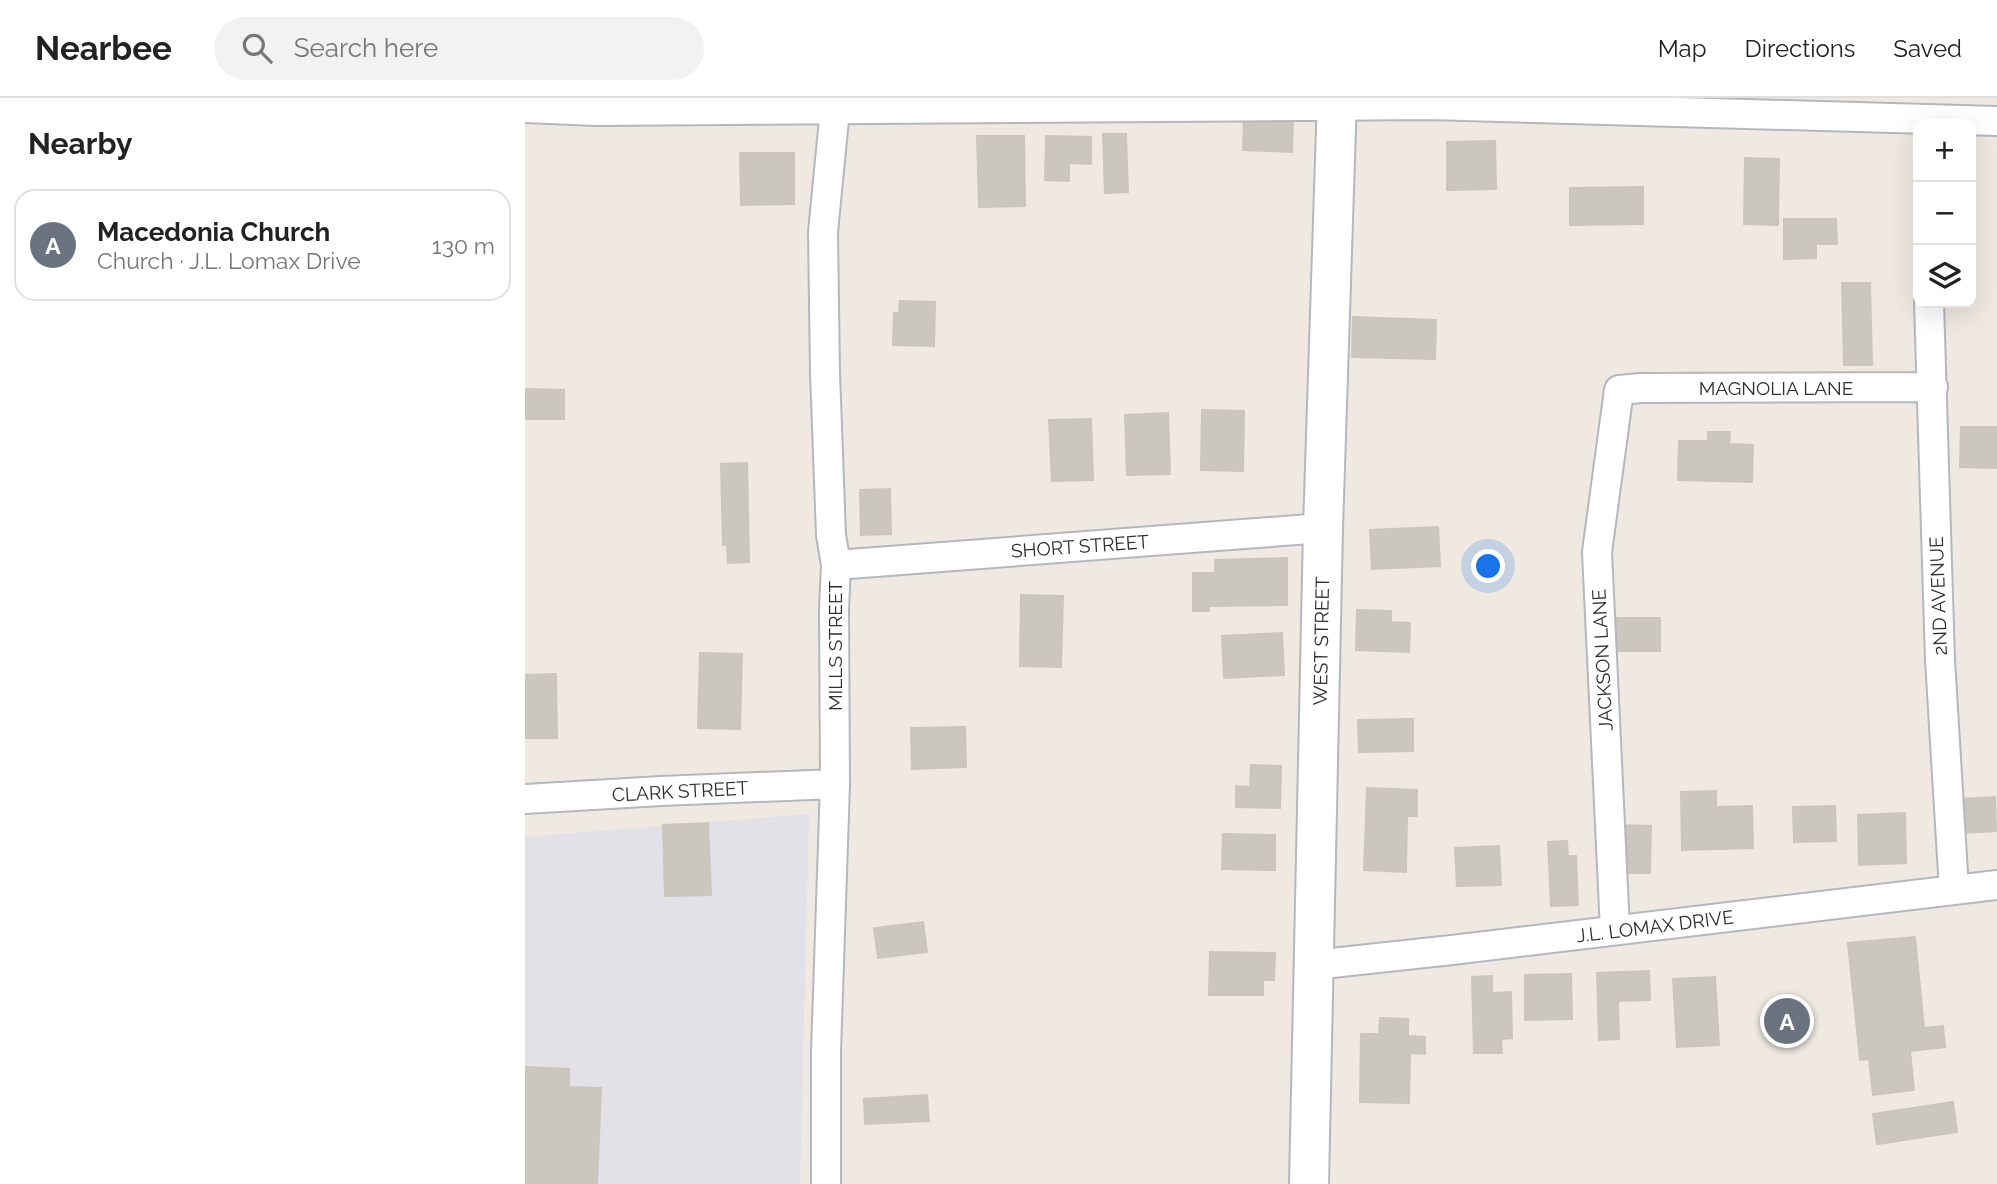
<!DOCTYPE html>
<meta charset="utf-8">
<style>
body{margin:0;font-family:Raleway,sans-serif;background:#f2f2f2;color:#222}
.controls{position:absolute;right:21px;top:21px;display:grid;overflow:hidden;border-radius:14px;box-shadow:0 7px 28px #0002}
.controls button{width:63px;height:63px;display:grid;place-items:center;padding:0;border:0;border-bottom:2px solid #e0e0e0;background:#fff;color:#222;font:35px sans-serif}
.you{position:absolute;left:964px;top:469px;width:24px;height:24px;margin:-18px;border:5px solid #fff;border-radius:50%;background:#1a73e8;box-shadow:0 0 0 10px #1a73e833}
.badge{display:grid;place-items:center;width:46px;height:46px;border-radius:50%;background:#7c3aed;color:#fff;font-size:23px;font-weight:700}
.pin{position:absolute;translate:-50% -50%;border:4px solid #fff;box-shadow:0 2px 7px #0006}
.list{margin:0;padding:0;list-style:none}
h2{display:flex;justify-content:space-between;align-items:center;height:91px;margin:0;padding:0 28px;font-size:30px}
h2 small{font-size:23px;font-weight:400;color:#767676}
.list li{display:grid;grid-template-columns:46px 1fr auto;gap:21px;align-items:center;box-sizing:border-box;height:112px;margin:0 14px 14px;padding:0 14px;border:2px solid #e0e0e0;border-radius:21px}
.list b{display:block;font-size:26px;white-space:nowrap}
.list p{margin:0;font-size:23px;white-space:nowrap;color:#767676}
.list em{font-size:23px;font-style:normal;color:#767676}
.icon{flex:none;width:38px;height:38px;fill:none;stroke:currentColor;stroke-width:2;stroke-linecap:round;stroke-linejoin:round}
.map{position:relative;flex:none;width:1472px;height:1086px;overflow:hidden}
header{display:flex;align-items:center;gap:42px;box-sizing:border-box;height:98px;padding:0 35px;background:#fff;border-bottom:2px solid #e0e0e0}
header strong{font-size:33px}
nav{display:flex;gap:38px;margin-inline-start:auto;font-size:24px}
.search{width:490px;height:63px;background:#f2f2f2;display:flex;align-items:center;gap:18px;box-sizing:border-box;padding:0 24px;border-radius:38px;color:#767676;font-size:26px}
main{display:flex}
aside{flex:1;background:#fff}
.map>svg:first-child{display:block}
.industrial{fill:#e3e1e8}
.building{fill:#cbc7bf;stroke:#cbc5ba;stroke-width:2}
.lines{fill:none;stroke-linecap:round;stroke-linejoin:round}
.street-casing{stroke:#b4b7c1;stroke-width:32}
.secondary-casing{stroke:#b4b7c1;stroke-width:42}
.street{stroke:#fff;stroke-width:28}
.secondary{stroke:#fff;stroke-width:38}
.labels{text-anchor:middle;stroke-width:7;stroke-linejoin:round;paint-order:stroke}
.street-label{font-size:19px;fill:#2e2e2e;stroke:#fff}
</style>
<header>
<strong>Nearbee</strong>
<div class="search"><svg class="icon" aria-label="search" viewBox="0 0 24 24"><circle cx="10" cy="10" r="6"/><path d="M15 15l6 6"/></svg>Search here</div>
<nav><a>Map</a><a>Directions</a><a>Saved</a></nav>
</header>
<main>
<aside>
<h2>Nearby<small></small></h2>
<ul class="list">
<li><span class="badge" style="background:#6b7280">A</span><div><b>Macedonia Church</b><p>Church · J.L. Lomax Drive</p></div><em>130 m</em></li>
</ul>
</aside>
<div class="map">
<svg width="1472" height="1086" viewBox="0 0 1472 1086">
<rect width="100%" height="100%" fill="#efe9e1"/>
<!-- industrial -->
<path class="industrial" d="M284,716l-9,370h-275v-347z"/>
<!-- building -->
<path class="building" d="M719,18l49,1 -1,35 -49,-2z
M578,36h23l2,58 -23,1z
M452,38h47l1,70 -46,1z
M521,38l45,1v27l-22,-1v18l-24,-1z
M970,43l1,48 -49,1v-48z
M215,55h54v51l-53,1z
M1220,60l34,1 -1,66 -34,-1z
M1118,89v37l-73,1v-37z
M1259,121h52l1,25h-21v14l-32,1z
M1317,185h28l2,82h-28z
M375,203l35,1 -1,44 -41,-1 1,-32h5z
M828,219l83,3 -1,39 -83,-2z
M0,291l39,1v29h-39z
M677,312l42,1 -1,60 -42,-1z
M643,315l2,61 -43,1 -2,-60z
M566,321l2,61 -41,1 -3,-61z
M1436,329h36v41l-37,-1z
M1183,334h22l-1,12 24,1 -1,37 -74,-2 1,-39h29z
M222,365l2,99 -21,1 -1,-18h-4l-2,-81z
M365,391l1,45 -30,1 -1,-45z
M913,429l2,39 -68,3 -2,-39z
M762,460v47l-78,1v5h-16v-38h22v-13z
M496,497l42,1 -2,71 -41,-1z
M832,512l34,1v11l19,1 -1,29 -53,-2z
M1083,520h52v33h-52z
M757,535l2,42 -60,3 -2,-42z
M175,555l42,1 -2,75 -42,-1z
M31,576l1,64h-32v-63z
M888,621v32l-54,1 -1,-32z
M440,629l1,40 -54,2 -1,-41z
M726,667l30,1 -1,42 -44,-1v-21l14,1z
M842,690l50,2v26h-10l-1,56 -42,-2z
M1191,693v16l36,-1 1,42 -71,2 -1,-58z
M1470,699l1,34 -35,2 -2,-34z
M1310,708l1,35 -42,1 -1,-35z
M1380,715l1,50 -47,2 -1,-50z
M183,725l3,72 -46,1 -2,-71z
M1091,727l35,1 -1,47h-35z
M698,736l52,1v35l-53,-1z
M1042,743l1,15h8l2,49 -27,1 -3,-64z
M974,748l2,39 -44,1 -2,-38z
M398,824l4,30 -49,6 -4,-30z
M1390,839l9,91 19,-2 2,21 -35,4 4,39 -41,5 -4,-36 -9,1 -12,-117z
M685,854l65,1 -1,27h-11v15h-54z
M1124,873l1,29 -32,1 1,38 -20,1 -2,-67z
M1046,876l1,45 -47,1v-45z
M967,878v17l19,-1 1,46 -11,1 1,14h-28l-2,-76z
M1190,879l4,68 -42,2 -4,-68z
M855,920l28,1v17l17,1v17l-15,-1 -1,50 -49,-1 1,-68h18z
M0,969l44,2v18l32,1 -4,96h-72z
M402,997l2,26 -64,3 -1,-25z
M1428,1004l4,30 -80,12 -4,-30z"/>
<g class="lines">
<defs>
<path id="street" d="M0,10l71,3 833,-6 568,16
M1404,205l11,357 14,230
M311,467l487,-37
M0,701l136,-8 174,-7
M1090,832l-18,-378 22,-162 22,-2 292,-1
M788,867l139,-15 545,-65
M301,1086v-132l9,-268 -1,-175 2,-44 -5,-30 -6,-162 -2,-141 12,-123"/>
<path id="secondary" d="M784,1086l14,-656 14,-430"/>
</defs>
<!-- street casing -->
<use href="#street" class="street-casing"/>
<!-- secondary casing -->
<use href="#secondary" class="secondary-casing"/>
<!-- street -->
<use href="#street" class="street"/>
<!-- secondary -->
<use href="#secondary" class="secondary"/>
</g>
<g class="labels">
<!-- street labels -->
<g class="street-label">
<text x="1251" y="297">MAGNOLIA LANE</text>
<text transform="translate(555 448) rotate(-4)" y="7">SHORT STREET</text>
<text transform="translate(1413 498) rotate(-92)" y="7">2ND AVENUE</text>
<text transform="translate(796 543) rotate(-89)" y="7">WEST STREET</text>
<text transform="translate(310 548) rotate(-90)" y="7">MILLS STREET</text>
<text transform="translate(1077 562) rotate(-93)" y="7">JACKSON LANE</text>
<text transform="translate(155 693) rotate(-3)" y="7">CLARK STREET</text>
<text transform="translate(1130 828) rotate(-7)" y="7">J.L. LOMAX DRIVE</text>
</g>
</g>
</svg>
<div class="controls">
<button>+</button>
<button>−</button>
<button><svg class="icon" aria-label="layers" viewBox="0 0 24 24"><path d="M12 4l9 5-9 5-9-5zM3 14l9 5 9-5"/></svg></button>
</div>
<div class="you"></div>
<div class="pin badge" style="left:1262px;top:923px;background:#6b7280">A</div>
</div>
</main>
